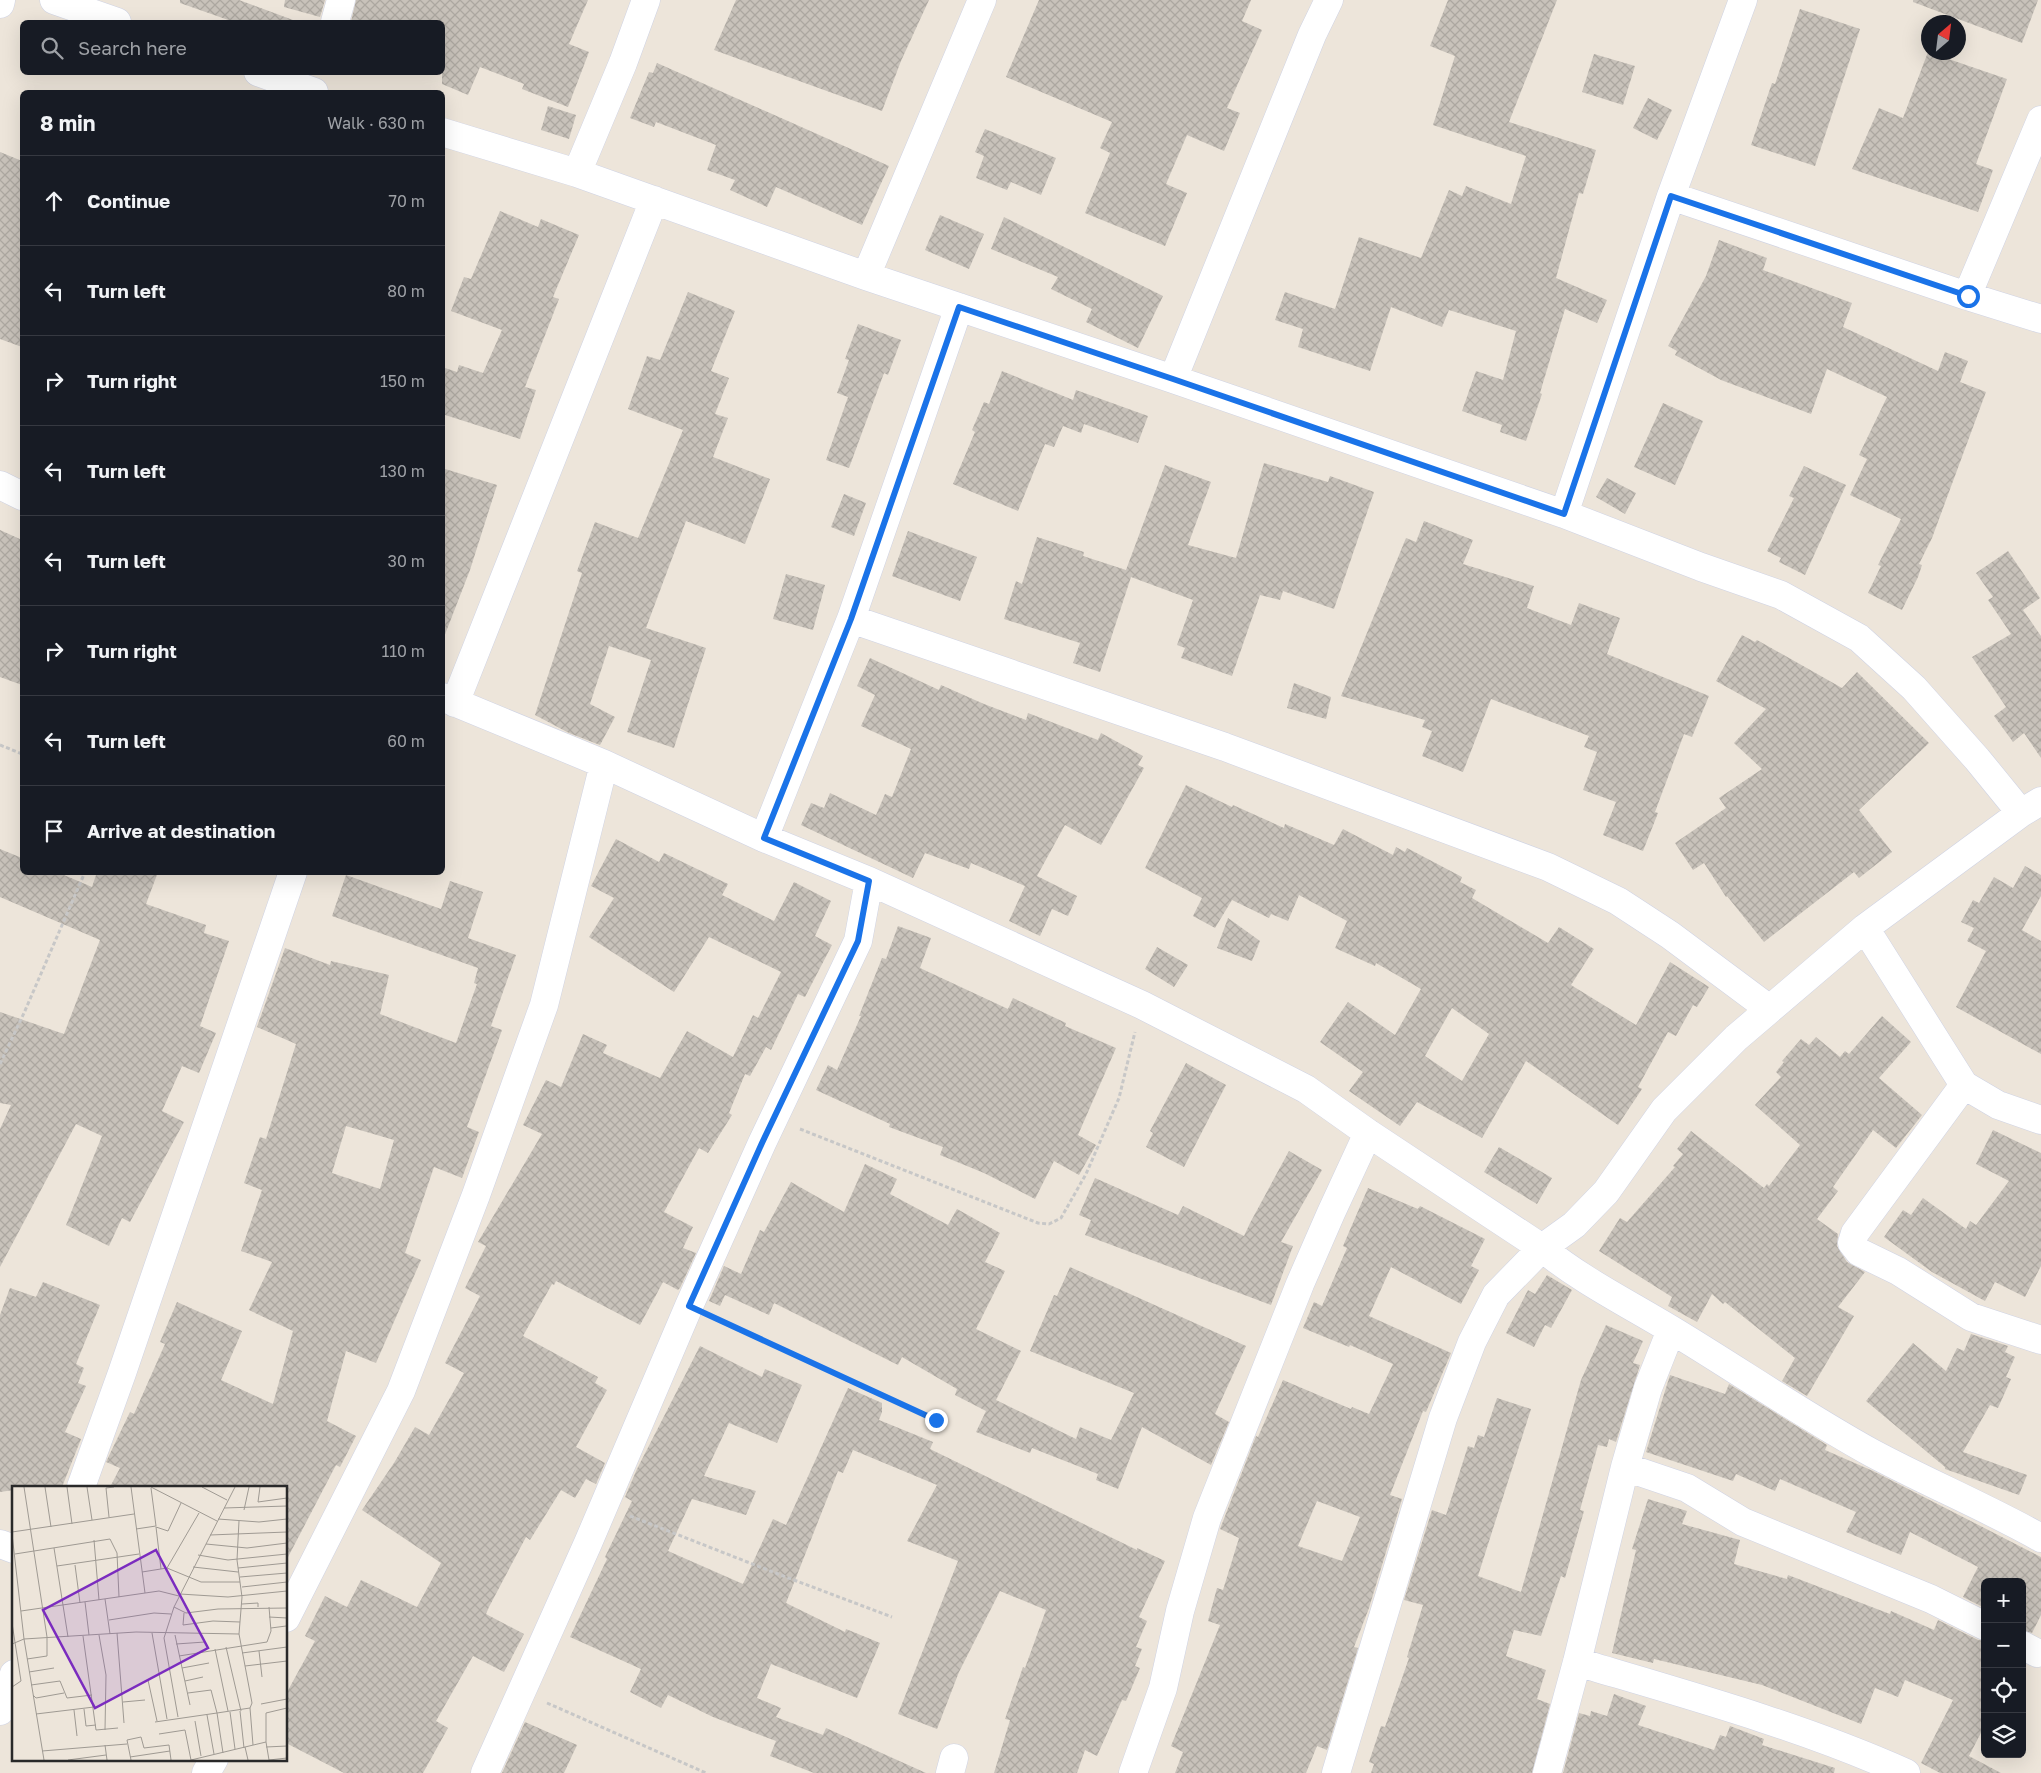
<!DOCTYPE html>
<meta charset="utf-8">
<style>
body{margin:0;font-family:"Golos Text",sans-serif;background:#20242c;color:#f1f3f6}
.controls{position:absolute;right:15px;bottom:15px;display:grid;overflow:hidden;border-radius:8px;box-shadow:0 5px 20px #0002}
.controls button{width:45px;height:45px;display:grid;place-items:center;padding:0;border:0;border-bottom:1px solid #363941;background:#171b24;color:#f1f3f6;font:25px sans-serif}
.compass{position:absolute;left:1921px;top:15px;width:45px;height:45px;border-radius:50%;background:#171b24;box-shadow:0 5px 20px #0002;rotate:28deg}
.stop{position:absolute;width:15px;height:15px;margin:-11px;border:4px solid #1a73e8;border-radius:50%;background:#fff}
.stop.end{background:#1a73e8;border-color:#fff;box-shadow:0 1px 5px #0008}
.list{margin:0;padding:0;list-style:none}
h2{display:flex;justify-content:space-between;align-items:center;height:65px;margin:0;padding:0 20px;font-size:21px}
h2 small{font-size:16px;font-weight:400;color:#9ea1a6}
.list li{display:grid;grid-template-columns:32px 1fr auto;gap:15px;align-items:center;box-sizing:border-box;height:90px;padding:0 20px;border-top:1px solid #363941}
.list b{display:block;font-size:19px;white-space:nowrap}
.list em{font-size:16px;font-style:normal;color:#9ea1a6}
.icon{flex:none;width:28px;height:28px;fill:none;stroke:currentColor;stroke-width:2;stroke-linecap:round;stroke-linejoin:round}
.map{position:relative;flex:none;width:2041px;height:1773px;overflow:hidden}
.search{position:absolute;background:#171b24;box-shadow:0 5px 20px #0002;left:20px;top:20px;width:425px;height:55px;display:flex;align-items:center;gap:12px;box-sizing:border-box;padding:0 18px;border-radius:8px;color:#9ea1a6;font-size:19px}
.panel{position:absolute;background:#171b24;box-shadow:0 5px 20px #0002;left:20px;top:90px;width:425px;height:785px;border-radius:8px}
.map>svg:first-child{display:block}
.building{fill:url(#building-cross-hatch);fill-rule:evenodd}
.lines{fill:none;stroke-linecap:round;stroke-linejoin:round}
.minor-casing{stroke:#cfd3e4;stroke-width:29}
.path{stroke:#c7c7c7;stroke-width:3;stroke-dasharray:4 2.5;stroke-linecap:butt}
.minor{stroke:#fff;stroke-width:28}
.route{stroke:#1a73e8;stroke-width:6}
.inset-road{fill:none;stroke:#9f9a93;stroke-width:1}
.view{fill:#7b2cbf;fill-opacity:0.15;stroke:#7b2cbf;stroke-width:2.5}
.inset-edge{fill:none;stroke:#292929;stroke-width:2.5}
</style>
<div class="map">
<svg width="2041" height="1773" viewBox="0 0 2041 1773">
<defs>
<pattern id="building-cross-hatch" width="8" height="8" patternUnits="userSpaceOnUse" patternTransform="scale(1.25)"><rect width="8" height="8" fill="#c8c2ba"/><path d="M0 0l8 8M0 8l8-8" fill="none" stroke="#aca7a0"/></pattern>
</defs>
<rect width="100%" height="100%" fill="#ede5da"/>
<!-- building -->
<path class="building" d="M180,0h59l54,20 -1,2h-58l-54,-19z
M285,0h40l-5,17 -36,-10z
M356,0h232l-19,44 20,8 -21,55 -46,-18 2,-5 -44,-17 -12,28 -26,-11v-62h-91z
M736,0h193l-28,61 -19,50 -168,-61z
M1039,0h212l-9,21 20,9 -35,78 13,5 -16,38 -37,-16 -21,49 21,9 -22,53 -80,-33 25,-60 -10,-5 12,-26 -106,-45z
M1448,0h109l-48,122 87,28 -13,44 -4,-1 -23,85 51,22 -10,23 -32,-14 -25,84 2,1 -16,47 -26,-9 2,-7 -40,-14 14,-40 27,9 13,-49 -67,-21 -7,17 -51,-20 -21,64 -72,-24 5,-18 -28,-9 10,-28 50,17 24,-72 62,21 28,-68 13,6 4,-10 45,18 15,-48 -93,-31 22,-69 -25,-10z
M1913,0h125l-16,43 -109,-41z
M1800,9l60,20 -45,137 -64,-21 21,-62 3,1z
M1928,52l79,27 -31,85 17,6 -15,42 -126,-43 27,-61 24,10z
M1594,54l41,12 -12,39 -41,-13z
M657,63l232,103 -27,59 -86,-38 -9,20 -37,-17 5,-10 -28,-10 9,-25 -60,-23 -2,5 -24,-9 19,-46 4,1z
M1648,98l24,12 -15,30 -24,-12z
M548,106l28,9 -7,24 -28,-9z
M985,129l71,29 -15,37 -30,-13 -4,8 -31,-12 8,-22 -9,-4z
M0,152l22,9v186l-22,-8z
M500,211l38,16 3,-8 38,16 -26,62 6,2 -34,88 11,3 -16,49 -78,-25v-47l15,5 2,-7 24,8 19,-43 -51,-19 13,-34 7,2z
M940,215l44,19 -15,35 -44,-19z
M1004,217l159,79 -25,52 -52,-26 6,-13 -41,-20 7,-12 -67,-28z
M1719,240l48,18 -4,12 89,33 -9,24 95,44 7,-19 23,9 -8,21 26,10 -54,146 -13,26 3,1 -4,12 -16,33 -34,-17 13,-27 -3,-1 23,-46 -51,-24 17,-36 -8,-4 28,-58 -60,-28 -16,45 -90,-34 -46,-25 2,-4 -9,-5 38,-70z
M688,292l47,19 -24,60 18,7 -14,36 13,4 -15,39 57,22 -25,65 -59,-23 -40,107 60,20 -32,100 -47,-16 24,-72 -42,-14 -19,58 25,13 -15,28 -31,-12 -34,-18 47,-142 -5,-2 18,-49 43,16 45,-108 -55,-21 19,-53 13,4z
M858,324l43,16 -13,35 -4,-2 -35,95 -23,-8 22,-63 -11,-4 12,-33 -4,-1z
M1002,371l71,29 3,-10 72,26 -10,27 -54,-19 -3,9 -18,-7 -9,21 -9,-3 -27,67 -65,-27 22,-52 -3,-2 12,-28 5,2z
M1663,403l40,18 -28,64 -41,-18z
M1264,463l64,19 2,-6 44,16 -40,117 -51,-18 -3,9 -20,-5 -28,81 -51,-18 4,-10 -8,-3 16,-45 -62,-23 -31,95 -27,-9 7,-20 -76,-24 12,-38 6,3 15,-47 47,15 -1,4 43,14 39,-105 46,17 -23,63 48,13z
M1804,466l42,19 -41,90 -26,-13 2,-4 -14,-7 27,-53 -5,-2z
M442,468l55,17 -27,85 -26,67z
M1607,478l29,15 -11,21 -29,-17z
M844,494l22,9 -12,33 -23,-9z
M1424,521l49,19 -10,24 71,22 -7,22 44,17 8,-22 41,15 -13,36 102,42 -17,41 -8,-3 -29,78 3,1 -15,38 -40,-16 13,-33 -33,-12 14,-38 -13,-5 5,-11 -98,-37 -28,73 -41,-16 10,-25 -10,-4 3,-7 -84,-24 65,-158 10,4z
M0,530l22,10v145l-22,-8z
M908,531l69,26 -17,44 -68,-25z
M2008,551l32,47 -17,12 18,26v122l-17,-25 -11,9 -19,-26 12,-9 -34,-50 39,-23 -23,-34 5,-3 -17,-24z
M786,574l39,11 -12,45 -40,-11z
M1742,635l13,7 2,-2 85,48 15,-16 72,71 -70,67 33,42 -33,26 -5,-6 -90,70 -37,-46 -1,1 -22,-34 -11,7 -18,-27 51,-35 -7,-10 43,-29 -28,-26 32,-34 -50,-28z
M870,658l69,32 2,-5 43,19 42,16 2,-7 70,27 3,-7 42,23 -5,9 6,3 -43,77 -36,-20 -28,51 40,20 -9,20 -16,-7 -12,27 -31,-15 16,-35 -54,-23 -2,6 -44,-16 -12,25 -112,-53 10,-22 13,5 6,-15 46,22 9,-21 7,3 19,-48 -50,-23 14,-31 -18,-9z
M1294,683l37,14 -5,22 -39,-11z
M1186,785l46,22 1,-2 51,23 1,-4 49,21 9,-16 50,26 3,-8 9,5 2,-4 55,29 -2,5 16,8 -4,8 76,45 11,-16 35,22 -23,36 65,40 34,-63 39,25 -12,20 -4,-2 -17,31 -8,-4 -30,55 4,2 -24,36 -92,-64 -44,77 -65,-36 -17,24 -51,-35 14,-19 -43,-30 28,-40 47,33 26,-46 -45,-26 -1,3 -40,-18 12,-27 -48,-26 -11,26 -17,-7 -2,4 -37,-18 -17,28 -22,-12 9,-18 -57,-30zM1452,1008l37,26 -27,47 -37,-25z
M616,839l43,23 5,-9 64,31 -6,11 52,26 20,-39 37,19 -16,35 17,9 -27,52 -7,-3 -27,56 -5,-3 -16,29 -5,-2 -16,39 3,2 -24,38 -9,-5 -35,64 29,15 -10,21 13,5 -16,35 -2,2 -15,-8 -23,43 -84,-44 -2,4 -2,-1 -29,52 75,41 -3,6 12,7 -31,57 29,16 -9,21 -10,-5 -11,19 -14,-8 -31,50 -4,-3 -37,70 -3,7 38,20 -20,38 -31,-16 -37,65 12,7 -25,45h-79l-58,-30v-49l29,-53 -10,-5 20,-40 22,11 14,-27 56,27 24,-44 -79,-53 32,-47 21,-36 14,8 35,-62 -19,-10 35,-67 -15,-8 21,-42 -8,-4 64,-108 -19,-9 23,-45 15,7 22,-53 24,11 -4,8 57,25 27,-47 46,26 20,-42 5,3 23,-46 -72,-35 -35,55 -85,-55 25,-39 -23,-12z
M0,849l22,9v14h35l35,15 5,-15h61l-12,32 60,21 -2,8 25,8 -29,85 16,7 -17,40 -17,-7 -20,45 22,11 -54,100 -8,-4 -13,28 -43,-21 36,-89 -26,-12 -76,143v-138l11,-24 -11,-2v-91l64,22 36,-94 -100,-43z
M2025,866l16,9v21l-19,34 19,11v113l-85,-47 30,-56 -19,-10 7,-13 -13,-6 12,-22 6,3 15,-26 19,11z
M346,875l95,34 9,-28 33,11 -15,46 48,17 -25,71 11,4 -35,97 12,5 -17,46 -28,-11 -29,86 16,7 -45,103 -30,-12 -19,70 29,15 -16,31 -4,-2 -50,96v-74h-176l10,-19 -14,-6 24,-50 4,2 31,-70 -5,-2 17,-40 65,29 -21,49 52,24 20,-73 -44,-21 23,-48 -31,-11 21,-61 -18,-7 16,-46 6,2 30,-95 -39,-17 28,-79 45,17 1,-4 58,14 -9,39 76,29 21,-59 -3,-1 4,-15 -146,-52zM346,1126l48,14 -14,49 -48,-16z
M1228,918l32,23 -8,20 -35,-13z
M898,926l33,12 -11,30 88,41 5,-11 53,25 -1,3 51,22 -38,87 18,10 -17,30 -25,-14 -19,38 -51,-26 -44,-18 3,-8 -54,-20 1,-3 -74,-34 12,-25 9,5 24,-54h-2l23,-58 4,1z
M1157,947l31,18 -14,22 -29,-18z
M1882,1016l29,26 -32,36 43,37 -26,33 -23,-18 -40,57 5,4 -21,28 21,15 -1,12 10,16 18,10 -27,35 16,9 -47,80 -25,-15 13,-23 -70,-56 -2,2 -11,-10 -15,28 -29,-16 4,-9 -73,-46 21,-33 7,4 48,-55 -2,-1 10,-12 -6,-5 14,-18 73,57 3,-4 2,2 31,-41 -45,-40 26,-28 -5,-5 8,-10 -2,-1 19,-22 8,6 7,-8 24,20 5,-6 4,3z
M1186,1063l40,22 -42,82 -38,-20 7,-14 -3,-2z
M1993,1130l48,23v113l-16,31 -30,-15 -10,19 -53,-29 -48,-35 19,-27 8,5 12,-17 43,31 4,-8 6,4 33,-44 -33,-17z
M1499,1147l53,31 -15,26 -53,-32z
M1289,1151l33,19 -41,72 12,4 -22,59 -186,-70 6,-15 -12,-5 16,-37 83,37 5,-9 61,30 6,-13z
M865,1164l32,15 -7,15 58,31 9,-16 43,24 -15,29 20,9 -29,58 45,22 -25,49 80,39 4,-12 31,13 23,-47 -104,-42 24,-56 3,1 13,-29 176,79 -31,68 14,8 -18,43 -69,-38 -24,62 -22,-9 2,-6 -66,-26 -2,5 -54,-21 10,-21 -31,-16 2,-6 -55,-32 -4,8 -124,-62 -5,12 -44,-20 -5,11 -11,-5 15,-35 17,8 19,-44 4,2 27,-50 53,30z
M1368,1188l50,21 2,-3 65,33 -14,27 8,4 -18,34 -70,-37 -22,49 82,37 -25,59 -3,-1 -33,84 12,4 -33,109 -15,39 4,1 -31,102 -10,-4 -11,27h-131l8,-21 -12,-6 49,-121 -12,-4 9,-33 6,2 16,-52 -19,-9 36,-93 2,1 25,-57 68,29 1,-2 17,7 24,-50 -43,-19 -1,2 -46,-19 11,-26 8,4 25,-58 -4,-2zM1317,1501l43,16 -18,44 -44,-15z
M1547,1275l25,15 -21,38 -6,-3 -11,22 -28,-14 22,-43 7,4z
M43,1282l57,23 -24,59 8,4 -6,15 8,3 -21,46 16,7 -19,48h-48v3l-14,2v-177l10,-27 26,9z
M1606,1325l37,16 -10,22 7,2 -24,77 -7,-3 -2,8 -9,-2 -18,65 4,1 -19,67 -4,-2 -20,60 -27,-6 -8,26 40,14 -9,29 13,5 -18,69h-161l3,-9 -5,-2 12,-36 4,1 24,-69 -2,-1 16,-52 -19,-5 28,-90 14,5 22,-69 6,2 4,-13 6,2 13,-39 34,11 -53,167 43,16 60,-212z
M1971,1334l37,12 -3,6 10,5 -9,20 5,2 -13,29 -8,-3 -27,47 64,23 -8,20 -74,-26v-2l-79,-66 47,-58 33,28 11,-23 7,3z
M700,1346l62,31 3,-8 37,16 -25,58 -48,-20 -25,53 52,15 -10,24 -54,-16 -24,52 75,33 30,-65 13,6 62,-137 34,15v9l-3,8 54,22 -3,7 207,101v-2l28,13 -26,56 8,4 -11,26 6,2 -7,17 5,2 -14,33 -4,-1 -25,56 -12,-6 -8,23h-83l16,-53 -5,-1 18,-52 2,1 21,-58 -46,-19 -41,81 -22,57 -39,-15 60,-153 -51,-20 30,-56 -84,-35 -10,23 -5,-2 -52,132 59,29 1,-3 34,14 -23,55 -86,-34 -14,34 24,10 -5,9 47,18 3,-7 100,45h-112l-44,-17 6,-15 -63,-24 -45,-22 -7,13 -31,-16 11,-23 -71,-32 37,-78 -2,-2 27,-56 -7,-4 12,-28z
M1670,1375l55,19 4,-10 98,61 -2,5 48,21 168,86v58l-9,18 -10,-3v-48h-37v26l-22,-11 15,-30 -68,-35 -9,23 -55,-23 10,-20 -76,-33 -5,12 -39,-17 -3,7 -87,-29z
M1648,1499l39,12 -5,13 58,16 -6,24 53,15 1,-4 102,39 1,-3 43,19 4,-10 40,20 7,1v84l-16,31 32,17h-61l-19,-10 32,-63 -48,-20 -7,17 -23,-9 -14,36 -99,-39 -108,-26 -1,4 -41,-10 24,-103 -4,-1z
M1614,1694l32,12 -8,19 76,25 6,-15 6,2 4,-11 34,13 -2,6 73,23 -1,5h-271l16,-60 11,3 1,-5 16,5z
M525,1722l52,23 -13,28h-62z"/>
<g class="lines">
<defs>
<path id="minor" d="M54,0l63,22
M0,4l1,-4
M335,22l6,-22
M258,72l56,20
M442,132l135,41 289,103 307,103 391,135 137,53 80,28 78,43 55,50 63,71 44,54
M577,173l46,-110 23,-63
M1671,196l296,100 74,23
M866,276l116,-276
M1967,296l74,-176
M1173,379l139,-344 17,-35
M0,485l22,11
M1564,514l107,-318 72,-196
M851,619l374,128 323,120 70,34 52,34 98,73
M442,697l162,67 160,74 105,43 273,124 164,84 62,44 174,115c39,32 85,55 128,81 68,41 133,86 202,124 56,30 114,54 169,85
M455,703l199,-503
M764,838l87,-219 108,-312
M1865,928l99,157 34,20 43,15
M1964,1085l-109,148 -3,10 7,9 39,19 73,46 70,23
M1625,1467l62,21 56,34 188,77 54,27
M81,1487l41,-114 171,-501
M0,1544l14,5
M286,1618l115,-227 75,-196 68,-190 60,-241
M2022,1645l15,8
M1577,1662c111,33 224,64 329,111
M0,1711l14,-37
M206,1773l8,-14
M485,1773l103,-230 101,-237 73,-163 96,-202 11,-60
M950,1773l4,-15
M1133,1773l30,-85 17,-77 27,-93 93,-234 31,-71 37,-80
M1336,1773l107,-355 29,-76 24,-47 46,-47 32,-23 32,-33 58,-82 72,-72 129,-110 156,-115 20,-12
M1547,1773l30,-111 48,-195 23,-79 23,-58"/>
</defs>
<!-- minor casing -->
<use href="#minor" class="minor-casing"/>
<!-- path -->
<path class="path" d="M0,745l22,9
M0,1064l24,-51 61,-141
M800,1129l238,94 11,1 12,-6 25,-44 33,-76 16,-66
M714,1317l222,103
M630,1516l148,58 114,43
M547,1703l159,70"/>
<!-- minor -->
<use href="#minor" class="minor"/>
</g>
<g class="lines">
<!-- route -->
<path class="route" d="M936,1420l-247,-114 73,-163 96,-202 11,-60 -105,-43 87,-219 108,-312 214,72 391,135 107,-318 297,100"/>
</g>
<!-- overview -->
<g transform="translate(12 1486)">
<rect width="275" height="275" fill="#ede5da"/>
<path class="inset-road" d="M12,1l23,150M33,1l6,40M55,1l5,37M75,1l5,33M119,1l14,106M139,1l66,34M190,1l25,13M248,1l-2,15 29,-4M212,22l63,-2M232,24l5,-23M97,31l-3,-29 8,-1M206,33l41,3 28,-3M227,35l-2,39 5,37 -3,37 13,69 -2,5 3,37M144,41l12,4 13,-28M144,41l5,42M124,43l20,-3 -5,-38M0,46l122,-18M0,48l12,105 20,121M198,49l77,-3M82,54l5,60M194,58l41,4 40,-5M42,62l14,89M3,68l95,-15 7,14 2,44M186,69l30,5 59,-6M63,79l5,38M45,80l82,-12M181,81l45,5M155,82l34,14h39M226,82l49,-5M130,86l25,-4 32,-55M228,91l47,-4M230,101l45,-5M168,108l48,3 59,-6M93,113l5,35M73,116l4,33M230,118l16,-1v4M162,121l12,6 32,-4 69,-1M9,125l138,-20 20,5M172,127l-1,12 30,-4 27,1M257,131l18,1M97,134l45,-7 17,1M0,137l9,58 -9,6M259,142l15,-2M105,147l7,90M140,147l15,86M87,149l7,40 -1,55M163,149l15,70M71,150l13,94 22,-2M0,158l12,-5 112,-7 103,2M164,158l29,-2M214,161l15,64M203,163l13,62M247,165l3,26M230,167l45,-6M167,170l88,-14 4,-11 -2,-24M15,173l20,-3v-19M233,180l42,-5M170,182l27,-5M17,186l25,-4M136,194l9,41M173,195l18,-4M19,199l29,-4 7,17 25,-3M21,209l3,3 28,-5M111,216l22,-2M249,218l26,-5M72,223l2,17 10,-1M62,224l3,26M228,225l4,37M218,226l5,37M24,228l58,-7M195,229l7,39M166,231l-14,-79 10,-31 61,-120M183,235l6,35M143,236l62,-9 -6,-23 -23,3M147,248l26,-4 6,30M254,256l3,18M93,259l2,15M254,261l21,-1M30,265l85,-7M211,267l-6,-40 33,-5M118,271l40,-6M56,274l38,-5M119,274l-4,-20 14,-3 3,11 25,-3 2,15M179,274l54,-13M236,274l-3,-13 21,-5v-29l21,-5M257,274l18,-2"/>
<path class="view" d="M144,64l52,98 -113,60 -52,-98z"/>
<rect width="275" height="275" class="inset-edge"/>
</g>
</svg>
<div class="controls">
<button>+</button>
<button>−</button>
<button><svg class="icon" aria-label="locate" viewBox="0 0 24 24"><circle cx="12" cy="12" r="6"/><path d="M12 2v4M12 18v4M2 12h4M18 12h4"/></svg></button>
<button><svg class="icon" aria-label="layers" viewBox="0 0 24 24"><path d="M12 4l9 5-9 5-9-5zM3 14l9 5 9-5"/></svg></button>
</div>
<svg class="compass" viewBox="-18 -18 36 36"><path d="M0-13l5 13h-10z" fill="#e53935"/><path d="M0 13l5-13h-10z" fill="#9ea1a6"/></svg>
<div class="stop" style="left:1968px;top:296px"></div>
<div class="stop end" style="left:936px;top:1420px"></div>
<div class="search"><svg class="icon" aria-label="search" viewBox="0 0 24 24"><circle cx="10" cy="10" r="6"/><path d="M15 15l6 6"/></svg>Search here</div>
<section class="panel">
<h2>8 min<small>Walk · 630 m</small></h2>
<ul class="list">
<li><svg class="icon" aria-label="ahead" viewBox="0 0 24 24"><path d="M12 20V5M6 11l6-6 6 6"/></svg><div><b>Continue</b></div><em>70 m</em></li>
<li><svg class="icon" aria-label="left" viewBox="0 0 24 24"><path d="M17 20v-9H6M10 6l-5 5 5 5"/></svg><div><b>Turn left</b></div><em>80 m</em></li>
<li><svg class="icon" aria-label="right" viewBox="0 0 24 24"><path d="M7 20v-9h11M14 6l5 5-5 5"/></svg><div><b>Turn right</b></div><em>150 m</em></li>
<li><svg class="icon" aria-label="left" viewBox="0 0 24 24"><path d="M17 20v-9H6M10 6l-5 5 5 5"/></svg><div><b>Turn left</b></div><em>130 m</em></li>
<li><svg class="icon" aria-label="left" viewBox="0 0 24 24"><path d="M17 20v-9H6M10 6l-5 5 5 5"/></svg><div><b>Turn left</b></div><em>30 m</em></li>
<li><svg class="icon" aria-label="right" viewBox="0 0 24 24"><path d="M7 20v-9h11M14 6l5 5-5 5"/></svg><div><b>Turn right</b></div><em>110 m</em></li>
<li><svg class="icon" aria-label="left" viewBox="0 0 24 24"><path d="M17 20v-9H6M10 6l-5 5 5 5"/></svg><div><b>Turn left</b></div><em>60 m</em></li>
<li><svg class="icon" aria-label="arrive" viewBox="0 0 24 24"><path d="M6 21V4h12l-3 4 3 4H6"/></svg><div><b>Arrive at destination</b></div></li>
</ul>
</section>
</div>
